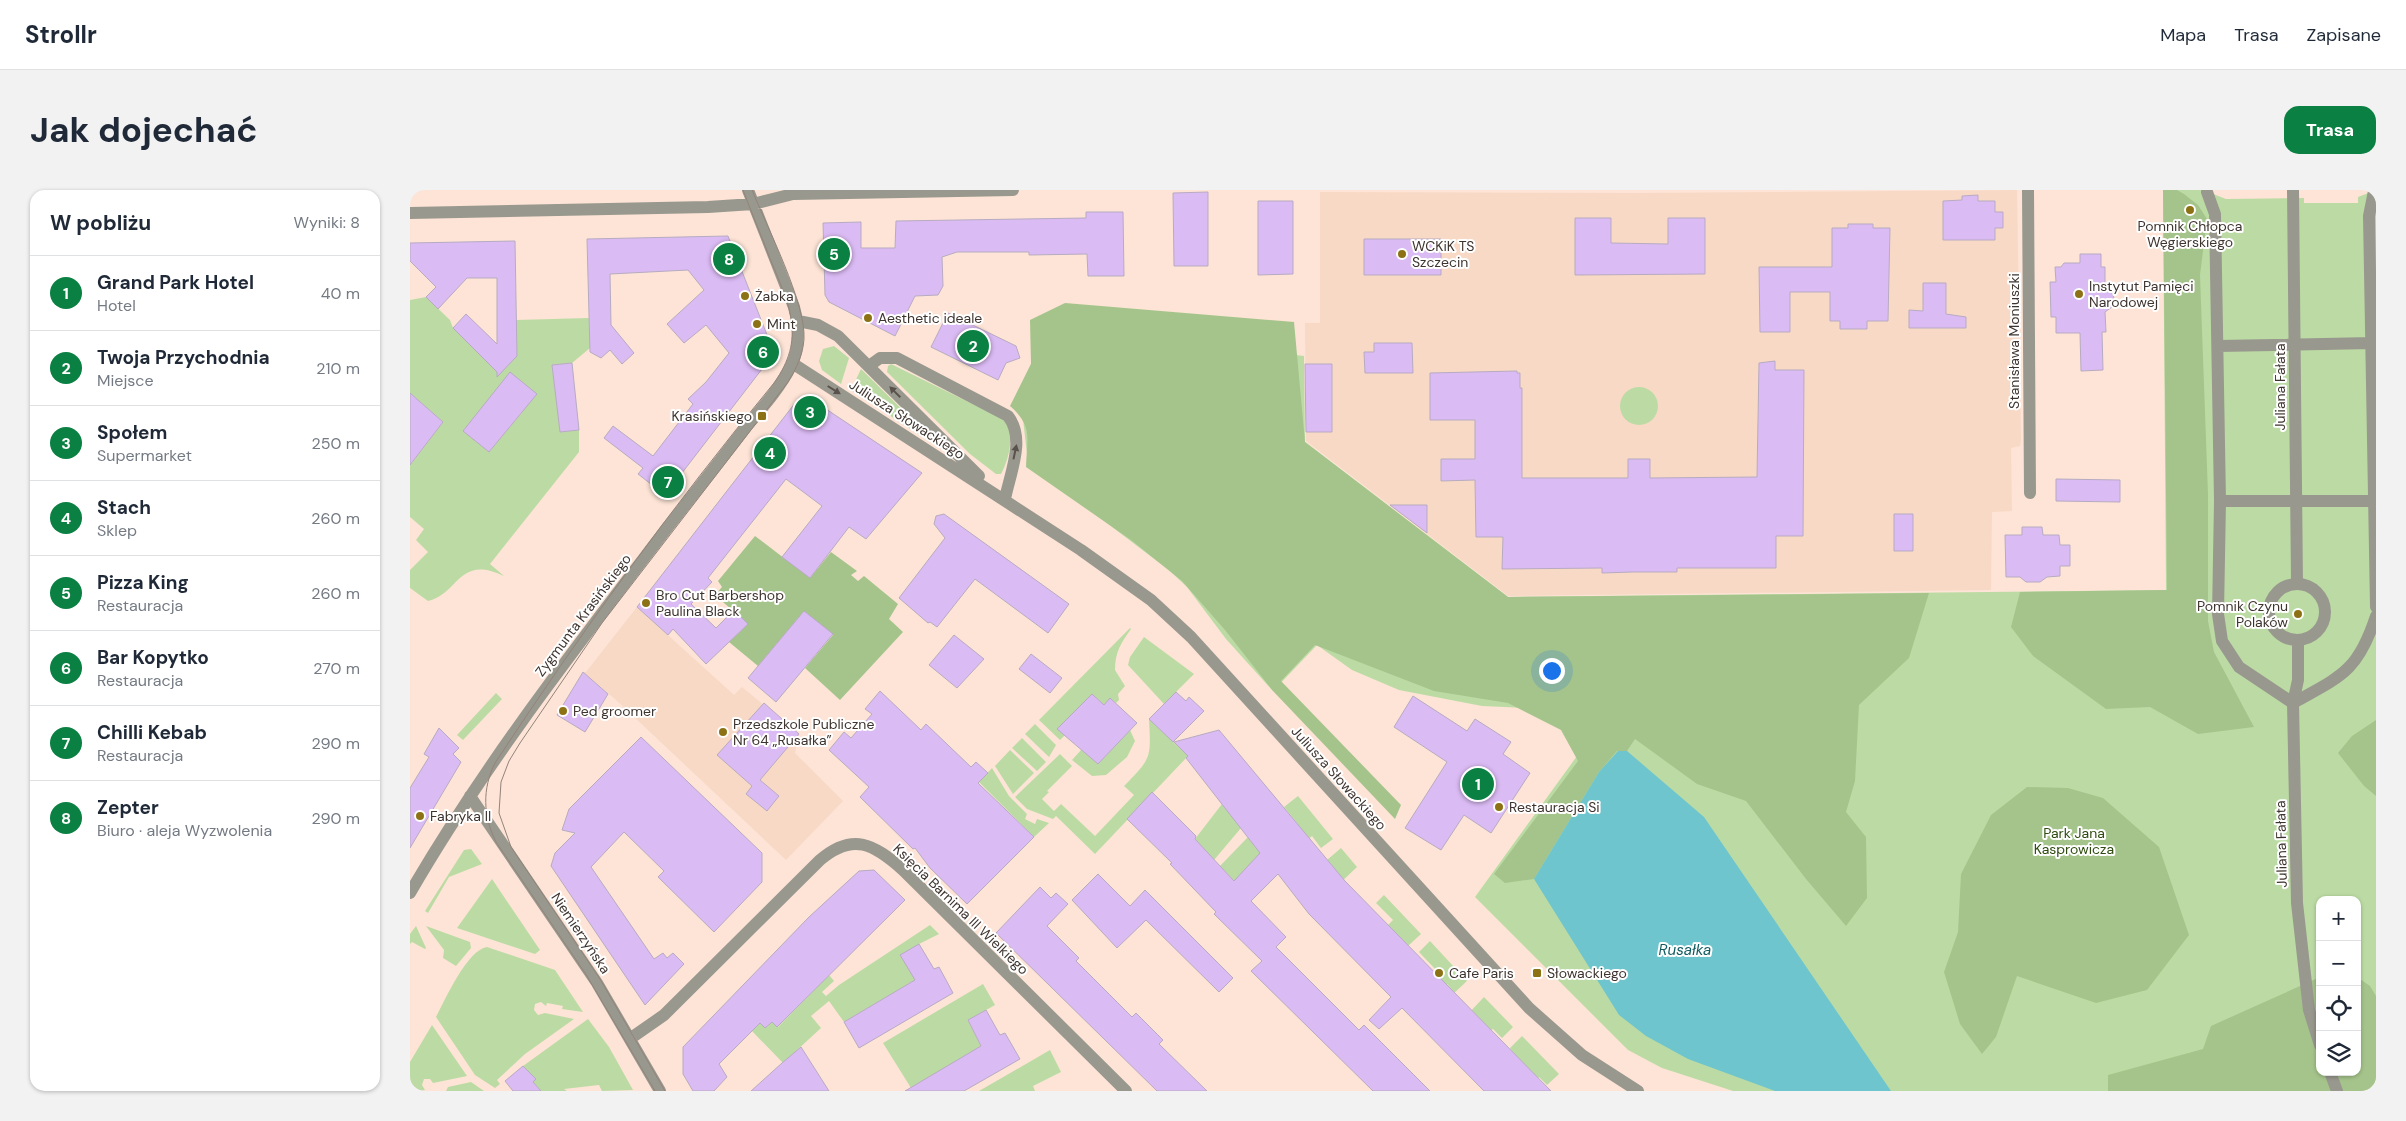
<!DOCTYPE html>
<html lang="pl">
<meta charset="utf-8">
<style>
body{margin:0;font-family:"DM Sans",sans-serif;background:#f2f2f3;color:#1f2937}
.controls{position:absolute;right:15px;bottom:15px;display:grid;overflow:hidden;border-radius:10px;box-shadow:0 1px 4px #0004}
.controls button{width:45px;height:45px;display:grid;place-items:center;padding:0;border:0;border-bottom:1px solid #e0e1e3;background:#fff;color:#1f2937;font:25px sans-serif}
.you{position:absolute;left:1141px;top:480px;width:18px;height:18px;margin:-12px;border:4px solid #fff;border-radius:50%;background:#1a73e8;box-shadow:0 0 0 8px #1a73e833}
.badge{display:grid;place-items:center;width:32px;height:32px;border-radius:50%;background:#0b8043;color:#fff;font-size:16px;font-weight:700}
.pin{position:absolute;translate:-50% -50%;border:2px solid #fff;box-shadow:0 1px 5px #0006}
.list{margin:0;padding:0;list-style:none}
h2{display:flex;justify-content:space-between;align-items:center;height:65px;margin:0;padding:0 20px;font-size:21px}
h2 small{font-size:16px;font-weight:400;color:#747a83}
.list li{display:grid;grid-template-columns:32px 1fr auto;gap:15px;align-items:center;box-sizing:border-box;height:75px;padding:0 20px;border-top:1px solid #e0e1e3}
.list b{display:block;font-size:19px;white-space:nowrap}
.list p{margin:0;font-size:16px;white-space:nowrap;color:#747a83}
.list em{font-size:16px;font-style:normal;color:#747a83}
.icon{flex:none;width:28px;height:28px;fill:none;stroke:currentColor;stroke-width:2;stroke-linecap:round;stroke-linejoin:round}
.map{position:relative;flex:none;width:1966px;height:901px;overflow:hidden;border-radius:15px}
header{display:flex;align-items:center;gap:30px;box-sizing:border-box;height:70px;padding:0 25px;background:#fff;border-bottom:1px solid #e0e1e3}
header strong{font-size:24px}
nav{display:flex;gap:28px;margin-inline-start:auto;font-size:18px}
.intro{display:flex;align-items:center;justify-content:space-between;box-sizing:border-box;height:120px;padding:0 30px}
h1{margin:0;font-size:35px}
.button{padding:12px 22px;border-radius:15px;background:#0b8043;color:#fff;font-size:18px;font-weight:700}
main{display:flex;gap:30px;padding:0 30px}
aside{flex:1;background:#fff;border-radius:15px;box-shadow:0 1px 4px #0004}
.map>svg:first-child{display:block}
.built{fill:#f8d9c6}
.green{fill:#bcdba4;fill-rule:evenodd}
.forest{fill:#a5c48b}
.water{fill:#6ec5cd}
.building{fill:#dbbbf4;stroke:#b7abc1}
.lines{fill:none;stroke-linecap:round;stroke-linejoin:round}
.minor{stroke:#99988e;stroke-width:12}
.tram{stroke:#93837a;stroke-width:1}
.oneway{fill:#59524c}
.poi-dot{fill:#8c7115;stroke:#fff;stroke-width:2}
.labels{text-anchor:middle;stroke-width:4;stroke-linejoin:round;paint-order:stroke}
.poi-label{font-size:14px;fill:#3e342f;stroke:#fff;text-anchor:start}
.street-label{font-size:14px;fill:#3e342f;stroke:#fff}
.park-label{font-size:14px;fill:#2f4b0f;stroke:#fff}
.water-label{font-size:15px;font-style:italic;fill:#115c62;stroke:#fff}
</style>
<header>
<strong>Strollr</strong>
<nav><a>Mapa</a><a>Trasa</a><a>Zapisane</a></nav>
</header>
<div class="intro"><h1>Jak dojechać</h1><a class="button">Trasa</a></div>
<main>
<aside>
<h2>W pobliżu<small>Wyniki: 8</small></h2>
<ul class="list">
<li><span class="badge">1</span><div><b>Grand Park Hotel</b><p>Hotel</p></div><em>40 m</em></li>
<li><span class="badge">2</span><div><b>Twoja Przychodnia</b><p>Miejsce</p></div><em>210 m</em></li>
<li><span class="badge">3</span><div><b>Społem</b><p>Supermarket</p></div><em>250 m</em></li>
<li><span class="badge">4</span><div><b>Stach</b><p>Sklep</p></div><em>260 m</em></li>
<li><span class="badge">5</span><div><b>Pizza King</b><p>Restauracja</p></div><em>260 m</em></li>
<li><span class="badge">6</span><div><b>Bar Kopytko</b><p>Restauracja</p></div><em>270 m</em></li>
<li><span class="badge">7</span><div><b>Chilli Kebab</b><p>Restauracja</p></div><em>290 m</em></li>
<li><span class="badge">8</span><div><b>Zepter</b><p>Biuro · aleja Wyzwolenia</p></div><em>290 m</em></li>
</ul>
</aside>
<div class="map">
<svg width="1966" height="901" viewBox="0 0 1966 901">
<rect width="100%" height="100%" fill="#fde4d6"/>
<!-- built -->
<path class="built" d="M1607,0l4,251 -1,5 -9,2 1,63 -20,1 -1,78 -483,6 -202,-155 -1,-118h15v-131l320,1z
M227,417l97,88 8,-8 57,47 -4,19 48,48 -57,59 -170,-160 -33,-28h3z"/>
<!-- green -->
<path class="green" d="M1753,0h40l23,9 78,-1v5h54v-6l18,-7v901h-643l-71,-23 -34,-18 -153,-153 115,-159 -40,-29 -68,-3 -83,-16 -47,-20 -35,-25 -44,46 -47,-52 -39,-52 -17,-16 -142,-108 -6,-53 -6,-15 15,-31v-40l273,32 1,86 203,155 658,-7zM1910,710h37v172h-37z
M16,107l24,23 3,8 46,46 17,-54 73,-2 1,30 -18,15 -20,2 8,67 19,-2v22l-89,112 14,12c-46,-22 -45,18 -76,25l-18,-13v-18l18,-18 -12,-12 8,-11 -14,-12v-55l2,1 31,-41 -33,-29v-93zM87,199l27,21 -35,42 -26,-21z
M424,156l15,12 -8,26 -19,-14 -3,-9 4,-12z
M481,174l112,55c13,14 6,40 -2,55h-5l-26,-20 -83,-82 1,-6z
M451,179l63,62v5h-3l-70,-46z
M1210 216a19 19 0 1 1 38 0a19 19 0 1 1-38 0Z
M720,438l1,1c-10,14 -16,23 -16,41l10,16 -7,8 1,6 -3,3 -6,-5 -6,7 -12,-11 -32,33 6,7 -6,6 -21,-20z
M734,447l50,37 -30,30 -36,-39 2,-8z
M86,503l6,6 -39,41 -6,-5z
M739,529l39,37 -93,98 -39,-38 -3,3 -26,-10 -12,-12 45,-43 12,12 -25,25 2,1 -7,7 12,12 7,-7 34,32 39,-41 -10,-9c28,-28 27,-29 25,-67z
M625,534l21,21 -7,12 -24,-23z
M720,540l5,11 -8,16 -21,18 -14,1 -20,-16 10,-11 16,15z
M612,548l24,24 -9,9 -25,-23z
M600,560l24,23 -21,21 -18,-28z
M582,578l17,28 18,18 -2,5 10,5 2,-5 12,4 -15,14 -55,-55z
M888,606l35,43 -12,9 -9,-12 -7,6 -8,-19 -13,-16z
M812,614l19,24 -27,32 -19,-21z
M838,647l12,16 -20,34 -20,-21z
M931,658l16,19 -19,18 -4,-17 -7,-8z
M61,659l11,15 -33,13 -21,36 -3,-2 39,-61z
M82,689l48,71 -5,4 -78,-26z
M974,705l37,39 -13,12 -25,-16 10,-10 -17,-17z
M520,735l9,9 -20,10 -4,36 -71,42 -15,-21 -18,15 10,12 -38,35 -31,-32 8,-8 5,5 7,-6 6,5 51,-52 5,6 -12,11 4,4 13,-11z
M6,736l10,22 -1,1 -13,-7 -2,2v-10z
M16,736l44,16 1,6 -15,18 -13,-8 1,-8z
M1020,751l37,40 -15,14 2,-3 -7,-8 -6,6 -11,-11 7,-8 -18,-19z
M77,757l68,23 28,42 -21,-3 1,-3 -16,-3 -1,3 -5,-4 -6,2 -1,6 4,5 7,-2 29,6 -49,35 -28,26 3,4 -5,4 -20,-13 -39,-58c9,-17 31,-67 51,-70z
M573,794l12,21 -27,15 13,26 -70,42 -28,-45z
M1074,807l29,30 -11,11 -9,-9 -3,2 -22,-17z
M178,829l21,28 24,43 -31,1 -3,-6 -35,4 3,2h-26l-8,-9 3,-3 -13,-13z
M22,835l35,51 -34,7 -3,-4h-6l-2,6 3,5 -5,1 -10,-7v-22z
M1112,846l37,38 -12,11 -8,-8 -5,6 -24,-35z
M640,860l11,22 -28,14 2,5h-56z
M61,892l13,9h-38l2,-4z"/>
<!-- forest -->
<path class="forest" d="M1753,0h14l7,4 14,11 9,14 -7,56 8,219v127l6,31 40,75 -56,7 -48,-27 -44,2 -73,-53 -22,-29 9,-35 147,-2z
M655,113l229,19 11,120 203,155 421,-4 -20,65 -50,47 -4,76 -9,31 20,25 1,61 -21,28 -40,-47 -60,-78 -49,-17 -62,-45 -8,12h-10l-18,21 -65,107 -29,4 -11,-9 84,-113 -17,-31 -53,-27 -74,-12 -119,-46 -34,36 120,124 -6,14 -122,-128 -48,-61 -43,-49 -51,-41 -105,-73c1,-29 7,-41 -16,-61l21,-42 -1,-44z
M345,346l55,42 21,-26 26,19 -6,4 7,6 6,-5 34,28 -9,15 14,13 -63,68 -35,-32 28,-33 -29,-24 -46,55 -29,-24 19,-18 -33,-29 7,-8 -4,-6z
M1966,530v76l-12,-10 -26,-33 14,-17z
M1617,597l41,1 35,10 56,49 30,88 -42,55 -51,13 -79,-27 -21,61 -14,17 -22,-30 -16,-52 14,-40 3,-58 30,-59z
M1910,787v95h37v-95l13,9 6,10v95h-268v-16l95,-26 8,-23z"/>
<!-- water -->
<path class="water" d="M1208,561h9l77,66 187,274h-116l-87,-32 -42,-23 -27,-21 -85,-136 65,-107z"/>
<!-- building -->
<path class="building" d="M798,2v74h-34l-1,-73z
M1568,5v6h17v11h8v16h-8v12h-52v-39l19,-1v-4z
M848,11h35v73l-35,1z
M676,22h37l1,64h-36l-1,-22 -58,1v-3h-72l-15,5 1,29 -5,9 -23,1 -20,40 -66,-34 -4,-7 -2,-72 38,-1v26h34l1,-27 190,-3z
M1165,28h36v25l57,1v-26h37v56l-130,1z
M1438,34h25v4h17l-2,93h-21v8h-27v-8h-10v-29h-40v40h-30l-1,-65h73v-39h16z
M318,46l45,114 -1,6 -107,139 -27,-21 5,-6 -39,-30 9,-12 40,30 40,-52 -5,-5 18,-17 23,-29 -23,-28 -22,18 -17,-19 37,-34 -16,-20 -78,4 1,51 23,28 -12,11 -12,-14 -9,8 -11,-6 -3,-113z
M954,49h77v36h-77z
M105,51l2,115 -20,21v-5l-44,-44 13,-14 31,30v-66h-30l-29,31 -12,-12 10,-10 -26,-26v-18z
M1670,64h21v13h4v20l7,6 2,5 -2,9 -7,5 1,20h-4l1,38 -22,1 -1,-38h-24v-16h-5l-1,-35h6l-1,-15h6l3,-4h16z
M1513,93h23v31l20,3v11h-57v-18l14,1z
M538,123l68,33 4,12 -14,5 -8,17 -67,-33z
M964,153h38l1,30h-48l-1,-21h10z
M1365,171v9h29l-1,166h-27v32h-99v4h-45l-30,1v-5l-100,1 1,-32h-27l-1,-57 -34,1v-22h34v-39h-45v-47l87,-2v2h3v15h2v90h106v-19h22v19l107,-1 2,-114z
M162,173l7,67 -19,2 -8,-67z
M895,174h27v68h-26z
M100,182l27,22 -48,58 -26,-21z
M0,203l33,29 -33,43z
M398,207l114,76 -56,66 -17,-12 -39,51 -28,-21 40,-51 -36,-27 -78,99 4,4 -21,22 25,24 18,-18 14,14 -42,40 -33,-35 -5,6 -31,-28 162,-209z
M1646,289l64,1v22l-64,-1z
M980,315h37v28z
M534,324l125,90 -21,29 -73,-54 -38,48 -7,-5 -2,1 -29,-25 46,-60 -11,-14 2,-8z
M1484,324h19v37h-19z
M1612,337h20l1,8h16l1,10h10v21h-10v10l-13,1 -7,5h-14l-6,-5h-14l-1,-42h17z
M394,421l29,23 -57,68 -28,-24z
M544,445l30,24 -27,29 -28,-23z
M621,464l31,24 -12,15 -31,-24z
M173,482l25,22 -23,38 -28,-17z
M470,501l41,39 5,-6 45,43 5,-5 12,11 -10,10 56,54 -67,67 -37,-36 -15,-20 -2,1 -53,-52 9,-10 -40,-37 15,-18 7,6 21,-24 -7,-5z
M766,502l10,9 3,-4 15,14 -31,31 -24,-23z
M682,504l12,11 6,-7 27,25 -39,41 -41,-35z
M1003,506l54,35 8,-12 36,23 -8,12 27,19 -39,60 -27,-18 -23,35 -36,-22 42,-66 -53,-35z
M354,513l35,31 -39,46 19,16 -12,15 -21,-17 6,-8 -35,-31z
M29,538l20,20 -6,6 8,8 -51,86v-60l19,-31 -5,-3z
M809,540l126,151 206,210h-67l-82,-83 -23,21 -10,-9 22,-23 -82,-83 -31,-40 -27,27 35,36 -10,10 83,83 5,-5 66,66h-57l-122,-120 11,-10 -48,-47 2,-2 -46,-48 2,-1 -45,-44 25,-27 44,44 -1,3 39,42 26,-28 -74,-95 2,-2 -14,-14z
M231,547l121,116v29l-48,50 -56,-55 6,-6 -40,-39 -33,35 63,92 9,-6 4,5 6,-5 11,11 -39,41 -94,-139 4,-13 20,-20 -13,-3 7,-21z
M464,680l31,30 -128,127 -5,-5 -7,6 -5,-5 -41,41 8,13 -13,14h-21l-10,-17v-27l126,-130 50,-46z
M688,684l32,32 15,-16 88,88 -14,14 -73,-72 -29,28 -45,-48z
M630,697l11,11 5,-5 12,11 -21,22 32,32 -3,3 56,56 4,-4 27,27 -4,4 48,47h-50l-161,-158z
M509,754l15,25 5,-2 14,26 -94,55 -15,-26 71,-42 -15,-25z
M576,820l14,25 5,-2 15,26 -56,32h-59l76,-45 -13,-26z
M391,857l28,44h-78l31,-28z
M113,876l13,13 -3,3 8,9h-28l-8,-10z"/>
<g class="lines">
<!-- minor -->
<path class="minor" d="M1618,0l2,303
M1883,0l4,393
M1964,1l-5,25 7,391
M1797,2l8,22 5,287 -2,113 4,27 17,26 54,36
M0,23l298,-6 45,-3 40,-10 220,-4
M388,131l20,4 20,11 141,140
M1808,156l154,-3
M382,173l289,187 70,50 40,37 338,371 53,47 56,36
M459,176l11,-8h17l111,58c18,23 2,57 -3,83
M1810,311h153
M1859 422a28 28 0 1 1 56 0a28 28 0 1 1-56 0Z
M1888,450v40l-5,23 4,200 12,107 11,35
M1883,513c49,-27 65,-32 83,-87
M60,606l127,187 63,108
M0,703c74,-128 167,-247 257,-365 26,-33 53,-67 79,-101 16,-19 34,-39 45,-61 9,-18 8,-40 3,-59l-46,-117
M221,848l33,-23 156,-155c33,-28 54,-16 83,10l223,221
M1920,882l7,19"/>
<!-- tram -->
<path class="tram" d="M245,901l-68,-115 -91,-134c-13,-26 -14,-53 -1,-79 86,-131 179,-259 279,-380 32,-45 16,-76 -3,-122 -9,-24 -19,-47 -28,-71
M255,901l-65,-112 -89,-132 -12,-34 2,-31 8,-21 11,-18 82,-120 186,-241c8,-13 15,-27 16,-43 2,-36 -37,-112 -52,-149"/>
</g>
<!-- one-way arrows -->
<defs><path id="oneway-solid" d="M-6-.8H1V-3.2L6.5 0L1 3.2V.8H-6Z" transform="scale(1.25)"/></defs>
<g class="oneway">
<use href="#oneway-solid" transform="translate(424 200) rotate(32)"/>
<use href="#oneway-solid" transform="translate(485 202) rotate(-135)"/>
<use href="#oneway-solid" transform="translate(605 262) rotate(-78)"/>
</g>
<!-- markers -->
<g class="poi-dot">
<circle cx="1780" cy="20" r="5"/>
<circle cx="992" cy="64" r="5"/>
<circle cx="1669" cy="104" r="5"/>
<circle cx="335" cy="106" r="5"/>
<circle cx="458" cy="128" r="5"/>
<circle cx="347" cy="134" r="5"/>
<rect x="347" y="221" width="10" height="10" rx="2.5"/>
<circle cx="236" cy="413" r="5"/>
<circle cx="1888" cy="424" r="5"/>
<circle cx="153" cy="521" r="5"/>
<circle cx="313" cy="542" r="5"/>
<circle cx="1089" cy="617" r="5"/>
<circle cx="10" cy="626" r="5"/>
<circle cx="1029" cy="783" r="5"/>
<rect x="1122" y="778" width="10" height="10" rx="2.5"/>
</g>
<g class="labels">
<!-- poi labels -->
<g class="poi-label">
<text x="1780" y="41" text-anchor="middle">Pomnik Chłopca<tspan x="1780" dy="16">Węgierskiego</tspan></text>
<text x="1002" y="61">WCKiK TS<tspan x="1002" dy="16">Szczecin</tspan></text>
<text x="1679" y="101">Instytut Pamięci<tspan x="1679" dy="16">Narodowej</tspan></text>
<text x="345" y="111">Żabka</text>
<text x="468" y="133">Aesthetic ideale</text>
<text x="357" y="139">Mint</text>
<text x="342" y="231" text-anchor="end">Krasińskiego</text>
<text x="246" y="410">Bro Cut Barbershop<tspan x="246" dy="16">Paulina Black</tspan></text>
<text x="1878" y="421" text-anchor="end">Pomnik Czynu<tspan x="1878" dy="16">Polaków</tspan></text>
<text x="163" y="526">Ped groomer</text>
<text x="323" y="539">Przedszkole Publiczne<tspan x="323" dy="16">Nr 64 „Rusałka”</tspan></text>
<text x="1099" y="622">Restauracja Si</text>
<text x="20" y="631">Fabryka II</text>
<text x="1039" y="788">Cafe Paris</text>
<text x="1137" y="788">Słowackiego</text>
</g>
<!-- street labels -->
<g class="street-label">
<text transform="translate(1604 151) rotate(-90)" y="5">Stanisława Moniuszki</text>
<text transform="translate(1870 197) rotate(-90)" y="5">Juliana Fałata</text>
<text transform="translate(497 229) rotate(33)" y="5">Juliusza Słowackiego</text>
<text transform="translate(173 425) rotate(-53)" y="5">Zygmunta Krasińskiego</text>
<text transform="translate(929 588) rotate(48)" y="5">Juliusza Słowackiego</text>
<text transform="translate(1871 654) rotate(-91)" y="5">Juliana Fałata</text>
<text transform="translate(551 719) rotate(44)" y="5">Księcia Barnima III Wielkiego</text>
<text transform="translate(171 743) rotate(56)" y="5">Niemierzyńska</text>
</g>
<!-- park labels -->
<g class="park-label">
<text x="1664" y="648">Park Jana<tspan x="1664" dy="16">Kasprowicza</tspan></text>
</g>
<!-- water labels -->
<g class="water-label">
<text x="1275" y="765">Rusałka</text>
</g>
</g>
</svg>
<div class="controls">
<button>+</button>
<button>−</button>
<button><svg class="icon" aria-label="locate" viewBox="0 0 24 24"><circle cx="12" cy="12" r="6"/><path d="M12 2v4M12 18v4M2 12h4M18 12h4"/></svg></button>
<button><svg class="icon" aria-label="layers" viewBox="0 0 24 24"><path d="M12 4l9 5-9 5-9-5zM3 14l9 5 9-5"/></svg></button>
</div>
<div class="you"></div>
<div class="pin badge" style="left:1068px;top:594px">1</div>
<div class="pin badge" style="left:563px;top:156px">2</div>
<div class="pin badge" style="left:400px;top:222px">3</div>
<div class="pin badge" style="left:360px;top:263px">4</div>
<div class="pin badge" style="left:424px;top:64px">5</div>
<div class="pin badge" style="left:353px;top:162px">6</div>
<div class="pin badge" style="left:258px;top:292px">7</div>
<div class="pin badge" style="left:319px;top:69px">8</div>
</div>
</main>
